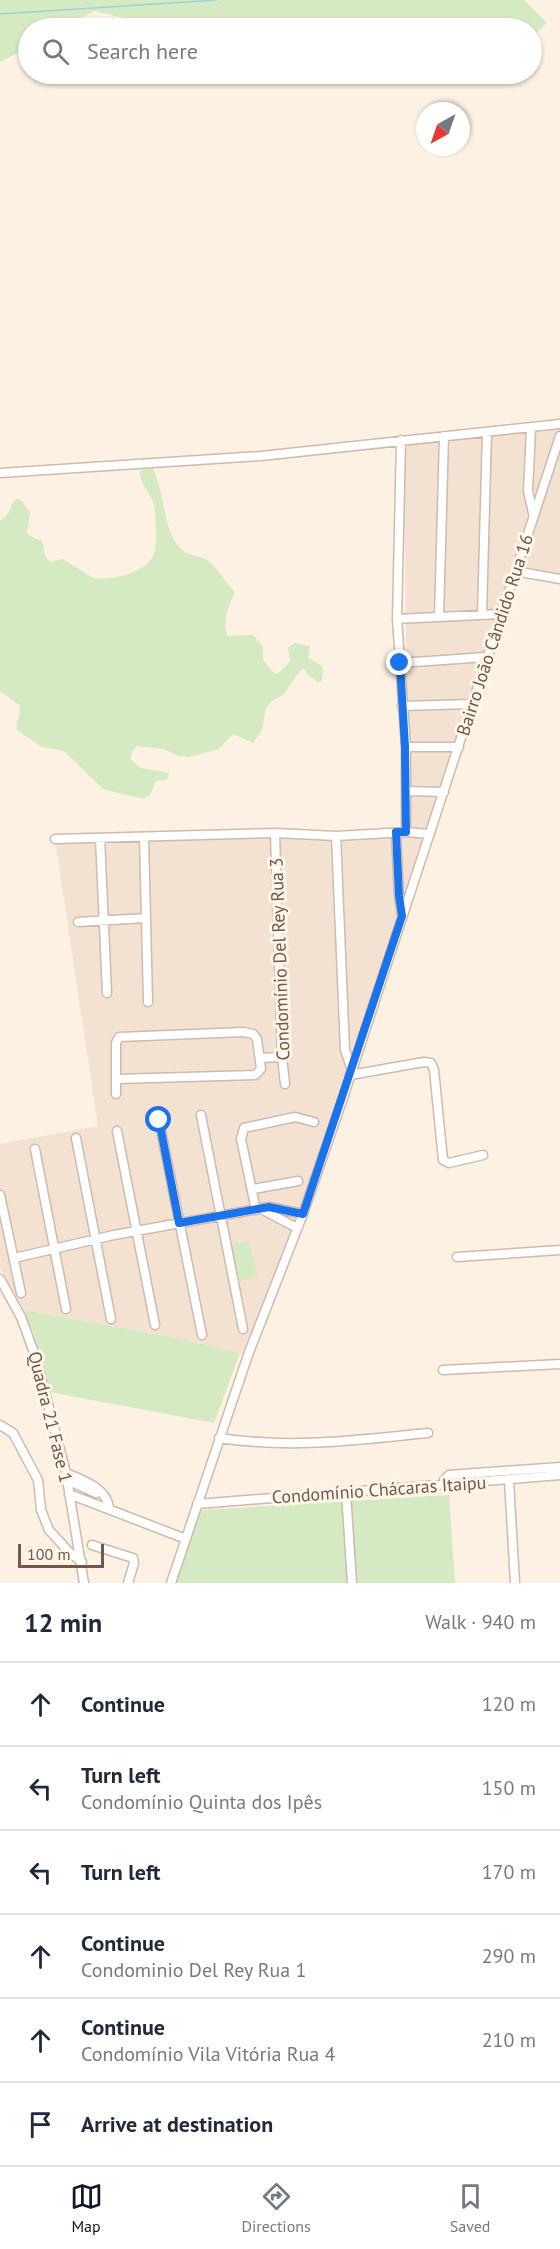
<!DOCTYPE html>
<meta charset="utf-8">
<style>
body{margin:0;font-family:"PT Sans",sans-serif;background:#f2f2f3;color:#1f2937}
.compass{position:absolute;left:416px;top:102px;width:54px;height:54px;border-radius:50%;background:#fff;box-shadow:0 2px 4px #0004;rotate:220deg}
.scale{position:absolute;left:18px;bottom:15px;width:86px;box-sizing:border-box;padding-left:6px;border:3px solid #74564a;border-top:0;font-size:16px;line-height:21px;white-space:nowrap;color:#74564a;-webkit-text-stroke:4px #fff5e9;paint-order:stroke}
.stop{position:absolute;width:18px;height:18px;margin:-14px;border:4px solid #1a73e8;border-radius:50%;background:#fff}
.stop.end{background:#1a73e8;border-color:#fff;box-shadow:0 2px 6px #0008}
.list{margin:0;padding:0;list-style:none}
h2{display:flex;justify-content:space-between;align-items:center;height:78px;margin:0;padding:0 24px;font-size:26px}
h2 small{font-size:20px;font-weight:400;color:#747a83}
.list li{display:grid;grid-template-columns:39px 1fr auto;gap:18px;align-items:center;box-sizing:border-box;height:84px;padding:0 24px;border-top:2px solid #e0e1e3}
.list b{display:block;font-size:22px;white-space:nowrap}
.list p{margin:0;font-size:20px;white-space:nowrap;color:#747a83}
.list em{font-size:20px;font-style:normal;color:#747a83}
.icon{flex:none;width:33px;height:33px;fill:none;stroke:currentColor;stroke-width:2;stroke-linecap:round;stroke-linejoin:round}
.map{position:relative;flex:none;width:560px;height:1583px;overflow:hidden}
.search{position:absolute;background:#fff;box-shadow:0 2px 4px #0004;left:18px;right:18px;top:18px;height:66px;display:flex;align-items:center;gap:15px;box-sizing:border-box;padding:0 21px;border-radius:33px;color:#747a83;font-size:22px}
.sheet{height:582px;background:#fff}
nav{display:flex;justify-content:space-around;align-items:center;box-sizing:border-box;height:84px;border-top:2px solid #e0e1e3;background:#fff;font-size:16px;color:#747a83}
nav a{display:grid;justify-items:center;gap:3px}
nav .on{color:#111827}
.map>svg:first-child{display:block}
.residential{fill:#f3e2d2}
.green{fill:#d5e9c2}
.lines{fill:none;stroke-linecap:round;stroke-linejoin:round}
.stream{stroke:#9fd2d7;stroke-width:1.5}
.minor-casing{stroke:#cfbaad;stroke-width:11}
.minor{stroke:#fff;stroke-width:8}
.route{stroke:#1a73e8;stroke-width:8}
.labels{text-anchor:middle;stroke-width:6;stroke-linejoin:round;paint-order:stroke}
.street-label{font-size:18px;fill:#74564a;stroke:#fff5e9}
</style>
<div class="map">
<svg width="560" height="1583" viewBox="0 0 560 1583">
<rect width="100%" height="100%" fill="#fcf1e3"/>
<!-- residential -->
<path class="residential" d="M560,423v153l-43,-6 -88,260 -20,-2 -6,-387z
M430,834l-78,236 -104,285 -72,-17 -152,-28 -24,-42v-124l98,-18 -43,-287z"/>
<!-- green -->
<path class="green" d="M0,0h524l23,23 -15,14v-9h-366l-71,-17 -33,17h-34v19l-28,15z
M146,467l7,2c13,25 8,59 28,80 7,7 18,6 26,11 11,8 18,22 28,32 -6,13 -14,29 -7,44l25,-1 10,12v13l12,14 4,-1 11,-12 -2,-13 6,-5 16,3 -2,12 13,7 2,4 -1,12 -4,1 -10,-7 -4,-7 -3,2 -18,25 -10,5 -7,8 -4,22 -9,13 -20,-9 -14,15 -30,8 -10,-1 -16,-7 -26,-3 -5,6 -2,7 11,9 28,5 -2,7 -11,1 -6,14 -7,4 -40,-10 -39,-38 -22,-4 -25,-17c-2,-9 5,-14 2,-25l-19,-14v-171c12,-4 8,-14 16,-21h4l10,13 -3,21 7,5 8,3c3,9 0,15 9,21l11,-3c9,4 26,17 32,19 18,3 50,-5 59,-22 5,-8 3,-41 1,-51 -3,-12 -15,-22 -14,-34z
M249,1241l8,35 -18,4 -8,-35z
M24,1310l152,28 64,15 -26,70 -164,-31 -16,-58z
M449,1495l6,88h-280l25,-73z"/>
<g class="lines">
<!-- stream -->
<path class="stream" d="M0,14l217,-14"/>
<defs>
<path id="minor" d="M531,429l-3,62 5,22
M401,440l-4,179 9,128v85
M0,473l261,-17 299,-32
M515,571l45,8
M482,615l5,-183
M439,617l5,-181
M397,619l103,-5
M400,663l86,-6
M402,706l69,-2
M406,747h53
M407,791l37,1
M275,833l7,224 3,27
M396,833l3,63 3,19
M336,836l9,214 7,20
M144,837l4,165
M100,838l7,155
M55,839l220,-6 61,3 70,-4 24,2
M78,922l68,-4
M260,1058l22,-1
M350,1075l74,-13 7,1 3,7 9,90 6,3 34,-8
M116,1079l139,-4 6,-6 -4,-30 -4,-5 -9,-2 -125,5 -3,6v51
M201,1115l42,214
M159,1120l43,215
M117,1131l38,194
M76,1138l35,181
M35,1149l31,160
M253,1189l45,-8
M0,1195l21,98
M261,1209l36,19
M256,1210l-15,-71 3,-11 51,-11 19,5
M457,1257l103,-7
M14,1258l100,-23 155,-28 34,7
M0,1279l21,38 15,41 30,115 18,110
M443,1370l117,-6
M0,1425l13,8 25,47 3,30 8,20 21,23 12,9
M219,1438c73,11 136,2 209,-5
M66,1473c15,6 41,15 43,35
M67,1480l29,13
M509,1480l6,103
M444,1484v-4l5,-5 111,-8
M346,1492l6,91
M69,1494l117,45
M197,1504l363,-29
M92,1545l41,13 1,5 -6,20
M171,1583l77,-228 55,-141 41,-119 216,-659"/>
</defs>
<!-- minor casing -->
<use href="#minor" class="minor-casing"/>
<!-- minor -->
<use href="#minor" class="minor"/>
</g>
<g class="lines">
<!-- route -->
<path class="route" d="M159,1120l20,103 90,-16 34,7 99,-298 -3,-20 -3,-64h10l-1,-85 -5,-84"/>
</g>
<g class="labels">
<!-- street labels -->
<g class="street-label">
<text transform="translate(495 635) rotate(-72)" y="6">Bairro João Cândido Rua 16</text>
<text transform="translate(280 959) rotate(-92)" y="6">Condomínio Del Rey Rua 3</text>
<text transform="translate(50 1417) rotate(76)" y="6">Quadra 21 Fase 1</text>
<text transform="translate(379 1490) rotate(-4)" y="6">Condomínio Chácaras Itaipu</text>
</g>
</g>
</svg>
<svg class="compass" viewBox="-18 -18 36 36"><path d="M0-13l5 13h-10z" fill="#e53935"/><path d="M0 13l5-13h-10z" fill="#747a83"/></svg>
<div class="scale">100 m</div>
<div class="stop" style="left:159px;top:1120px"></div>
<div class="stop end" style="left:400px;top:663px"></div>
<div class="search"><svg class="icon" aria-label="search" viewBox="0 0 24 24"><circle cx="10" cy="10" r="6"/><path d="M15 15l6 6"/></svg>Search here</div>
</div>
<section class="sheet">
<h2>12 min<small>Walk · 940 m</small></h2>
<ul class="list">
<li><svg class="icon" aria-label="ahead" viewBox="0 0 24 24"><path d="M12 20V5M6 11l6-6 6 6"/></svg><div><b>Continue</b></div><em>120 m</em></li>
<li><svg class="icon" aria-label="left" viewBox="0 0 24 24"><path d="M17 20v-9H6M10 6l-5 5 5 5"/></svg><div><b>Turn left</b><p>Condomínio Quinta dos Ipês</p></div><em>150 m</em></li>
<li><svg class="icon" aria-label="left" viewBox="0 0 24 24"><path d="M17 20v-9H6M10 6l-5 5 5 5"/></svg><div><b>Turn left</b></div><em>170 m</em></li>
<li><svg class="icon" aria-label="ahead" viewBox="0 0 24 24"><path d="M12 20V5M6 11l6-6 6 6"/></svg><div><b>Continue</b><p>Condominio Del Rey Rua 1</p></div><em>290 m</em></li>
<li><svg class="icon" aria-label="ahead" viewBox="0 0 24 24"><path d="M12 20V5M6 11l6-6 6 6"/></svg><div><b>Continue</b><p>Condomínio Vila Vitória Rua 4</p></div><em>210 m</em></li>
<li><svg class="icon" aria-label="arrive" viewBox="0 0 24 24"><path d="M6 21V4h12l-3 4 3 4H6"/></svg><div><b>Arrive at destination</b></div></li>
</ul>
</section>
<nav>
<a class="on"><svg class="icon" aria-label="map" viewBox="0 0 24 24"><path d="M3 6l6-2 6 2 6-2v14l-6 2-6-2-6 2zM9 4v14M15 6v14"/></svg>Map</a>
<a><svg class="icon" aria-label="directions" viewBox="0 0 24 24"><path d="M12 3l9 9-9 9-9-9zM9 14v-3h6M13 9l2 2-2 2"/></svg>Directions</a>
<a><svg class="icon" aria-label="saved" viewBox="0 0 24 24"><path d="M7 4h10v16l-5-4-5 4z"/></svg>Saved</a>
</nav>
